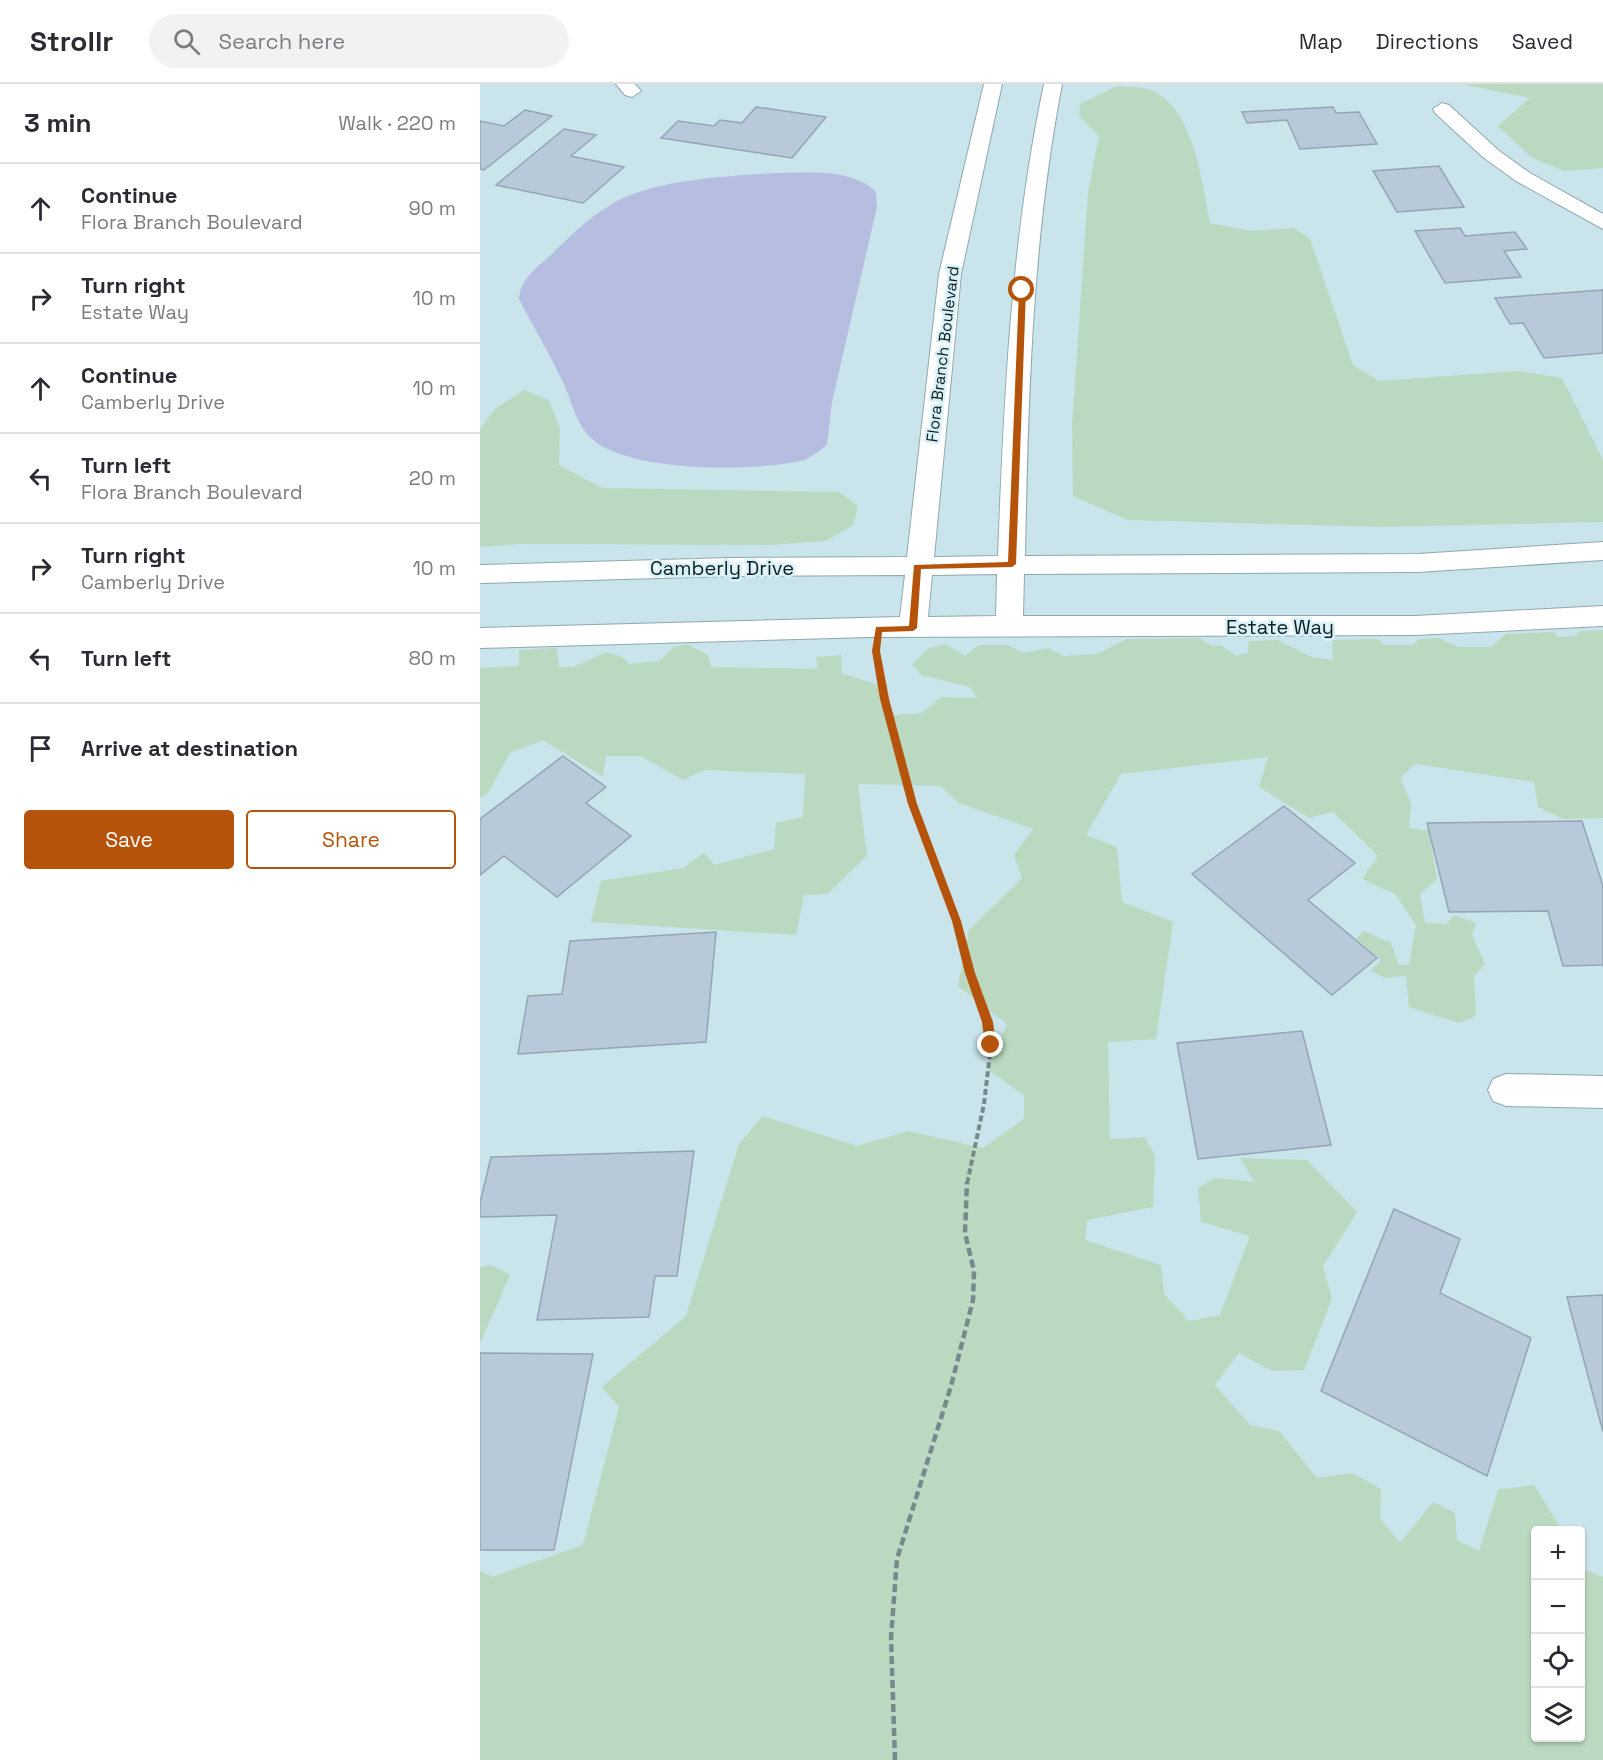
<!DOCTYPE html>
<meta charset="utf-8">
<style>
body{margin:0;font-family:"Space Grotesk",sans-serif;background:#f2f2f3;color:#2b2b33}
.controls{position:absolute;right:18px;bottom:18px;display:grid;overflow:hidden;border-radius:6px;box-shadow:0 2px 4px #0004}
.controls button{width:54px;height:54px;display:grid;place-items:center;padding:0;border:0;border-bottom:2px solid #e1e1e2;background:#fff;color:#2b2b33;font:30px sans-serif}
.stop{position:absolute;width:18px;height:18px;margin:-14px;border:4px solid #b45309;border-radius:50%;background:#fff}
.stop.end{background:#b45309;border-color:#fff;box-shadow:0 2px 6px #0008}
.list{margin:0;padding:0;list-style:none}
h2{display:flex;justify-content:space-between;align-items:center;height:78px;margin:0;padding:0 24px;font-size:26px}
h2 small{font-size:20px;font-weight:400;color:#7c7c81}
.list li{display:grid;grid-template-columns:39px 1fr auto;gap:18px;align-items:center;box-sizing:border-box;height:90px;padding:0 24px;border-top:2px solid #e1e1e2}
.list b{display:block;font-size:22px;white-space:nowrap}
.list p{margin:0;font-size:20px;white-space:nowrap;color:#7c7c81}
.list em{font-size:20px;font-style:normal;color:#7c7c81}
.actions{display:flex;gap:12px;padding:18px 24px}
.actions a{flex:1;padding:14px 0;border:2px solid #b45309;border-radius:6px;text-align:center;font-size:21px;color:#b45309}
.actions .main{background:#b45309;color:#fff}
.icon{flex:none;width:33px;height:33px;fill:none;stroke:currentColor;stroke-width:2;stroke-linecap:round;stroke-linejoin:round}
.map{position:relative;flex:none;width:1123px;height:1676px;overflow:hidden}
header{display:flex;align-items:center;gap:36px;box-sizing:border-box;height:84px;padding:0 30px;background:#fff;border-bottom:2px solid #e1e1e2}
header strong{font-size:28px}
nav{display:flex;gap:33px;margin-inline-start:auto;font-size:21px}
.search{width:420px;height:54px;background:#f2f2f3;display:flex;align-items:center;gap:15px;box-sizing:border-box;padding:0 21px;border-radius:33px;color:#7c7c81;font-size:22px}
main{display:flex}
aside{flex:1;background:#fff}
.map>svg:first-child{display:block}
.green{fill:#bbd9c0}
.water{fill:#b5bde1}
.building{fill:#b8cad9;stroke:#94a5b4;stroke-width:1.5}
.lines{fill:none;stroke-linecap:round;stroke-linejoin:round}
.street-casing{stroke:#8fa8ae;stroke-width:2}
.path-far2{stroke:#768a8e;stroke-width:3;stroke-dasharray:4.5 2;stroke-linecap:butt}
.path-far1{stroke:#768a8e;stroke-width:4;stroke-dasharray:6 3;stroke-linecap:butt}
.path{stroke:#768a8e;stroke-width:4.5;stroke-dasharray:8 4;stroke-linecap:butt}
.street{fill:#fff;fill-rule:evenodd}
.route{fill:#b45309}
.labels{text-anchor:middle;stroke-width:5;stroke-linejoin:round;paint-order:stroke}
.far-street-label{font-size:16px;fill:#131d1f;stroke:#d6f1f7}
.street-label{font-size:20px;fill:#131d1f;stroke:#d6f1f7}
</style>
<header>
<strong>Strollr</strong>
<div class="search"><svg class="icon" aria-label="search" viewBox="0 0 24 24"><circle cx="10" cy="10" r="6"/><path d="M15 15l6 6"/></svg>Search here</div>
<nav><a>Map</a><a>Directions</a><a>Saved</a></nav>
</header>
<main>
<aside>
<h2>3 min<small>Walk · 220 m</small></h2>
<ul class="list">
<li><svg class="icon" aria-label="ahead" viewBox="0 0 24 24"><path d="M12 20V5M6 11l6-6 6 6"/></svg><div><b>Continue</b><p>Flora Branch Boulevard</p></div><em>90 m</em></li>
<li><svg class="icon" aria-label="right" viewBox="0 0 24 24"><path d="M7 20v-9h11M14 6l5 5-5 5"/></svg><div><b>Turn right</b><p>Estate Way</p></div><em>10 m</em></li>
<li><svg class="icon" aria-label="ahead" viewBox="0 0 24 24"><path d="M12 20V5M6 11l6-6 6 6"/></svg><div><b>Continue</b><p>Camberly Drive</p></div><em>10 m</em></li>
<li><svg class="icon" aria-label="left" viewBox="0 0 24 24"><path d="M17 20v-9H6M10 6l-5 5 5 5"/></svg><div><b>Turn left</b><p>Flora Branch Boulevard</p></div><em>20 m</em></li>
<li><svg class="icon" aria-label="right" viewBox="0 0 24 24"><path d="M7 20v-9h11M14 6l5 5-5 5"/></svg><div><b>Turn right</b><p>Camberly Drive</p></div><em>10 m</em></li>
<li><svg class="icon" aria-label="left" viewBox="0 0 24 24"><path d="M17 20v-9H6M10 6l-5 5 5 5"/></svg><div><b>Turn left</b></div><em>80 m</em></li>
<li><svg class="icon" aria-label="arrive" viewBox="0 0 24 24"><path d="M6 21V4h12l-3 4 3 4H6"/></svg><div><b>Arrive at destination</b></div></li>
</ul>
<div class="actions"><a class="main">Save</a><a>Share</a></div>
</aside>
<div class="map">
<svg width="1123" height="1676" viewBox="0 0 1123 1676">
<rect width="100%" height="100%" fill="#c9e4ea"/>
<!-- green -->
<path class="green" d="M982,0h141v84l-38,3 -33,-13 -34,-32 32,-28z
M637,2c10,1 27,0 36,5 42,21 49,91 57,132l39,8 45,-3 16,11 43,126 26,16 141,-10 42,7 41,82v62l-220,5 -255,-7 -55,-24 -1,-70 16,-233 11,-57 -20,-20 1,-12z
M44,306l25,10 11,29 -1,36 43,23 237,4 19,14 -5,19 -27,16 -55,4 -249,-1 -42,3v-118l16,-21z
M1123,546v188l-40,1 -25,-12 -4,-25 -118,-18 -16,14 11,25 -2,25 20,3 8,48 -17,15 5,29 22,1 7,-9 22,8 -4,12 13,29 -11,12 2,40 -17,7 -50,-16 -3,-31 -21,2 -14,-7 10,-11 -25,-21 8,-8 27,12 8,22h10l7,-40 -21,-31 -33,-15 16,-23 -45,-44 -24,6 -50,-31 9,-30 -147,17 -35,61 31,12 5,55 51,20 -17,117 -48,3 2,97 35,-2 10,19 -2,51 -66,13 -2,20 76,25 3,29 25,27 31,-6 30,-79 -49,-14 -3,-34 17,-10 39,4 -14,-24 67,2 50,52 -34,54 9,33 -28,71 -32,1 -33,-18 -24,32 35,40 29,6 38,47 35,-5 29,16 -1,29 20,25 33,-41 22,11 2,27 22,11 19,-61 36,-5 26,42 -1,3h-23v208h44l1,-170 22,9v183h-1123v-189l12,6 91,-32 36,-138 -17,-20 84,-71 53,-172 24,-28 94,30 51,-15 75,17 41,-29v-24l-37,-26 20,-45 -49,-38 11,-56 53,-52 -8,-23 19,-26 -74,-26 -19,-17 -82,-2 9,72 -40,38 -23,1 -8,40 -205,-13 10,-41 82,-13 21,-15 11,12 59,-16 2,-26 27,-6 2,-43 -101,-4 -21,10 -42,-24h-35l-3,21 -60,-37 -33,13 -22,40 -8,5v-130l39,-2v-16l38,-2 2,19h14l34,-15 17,6 5,6 30,-3 15,-14 13,-3 21,11 3,12 107,2 -2,-12 25,-2 1,18 39,13 -1,15 16,14 26,-2 19,-16 36,1 -7,-11 -48,-12 -10,-10 17,-17 16,-4 20,12 14,-11h28l17,8 24,-5 16,8 33,-2 30,-15 72,-1 11,7 12,1 14,10 12,-3 1,-12 28,-1 34,17 22,3 -1,-20 46,-1 6,6h28l8,-6 19,-1 19,9h34l13,-13 48,-2 5,5 17,-1 5,-5z
M11,1181l19,10 -30,68v-76z"/>
<!-- water -->
<path class="water" d="M298,89c33,0 73,-5 98,19l1,15 -45,195 -5,43c-7,5 -15,12 -23,15 -46,12 -185,14 -217,-26 -12,-15 -17,-37 -25,-54 -13,-27 -29,-54 -43,-81 2,-22 19,-32 34,-46 20,-20 39,-38 64,-52 39,-21 115,-26 161,-28z"/>
<!-- building -->
<path class="building" d="M276,23l70,10 -34,41 -131,-20 17,-17 36,5 6,-6 22,3z
M853,23l3,6 23,-1 18,32 -77,5 -13,-29 -40,3 -5,-11z
M45,26l27,6 -68,54 -4,-1v-48l24,5z
M84,45l32,6 -25,21 53,11 -41,36 -87,-18z
M959,82l25,41 -67,5 -24,-41z
M980,144l5,8 50,-4 12,17 -23,2 17,26 -76,6 -30,-52z
M1123,206v63l-59,5 -21,-35 -13,1 -15,-26z
M83,672l43,31 -20,16 45,33 -74,61 -53,-41 -24,19v-56z
M804,722l71,57 -47,37 69,58 -45,37 -140,-121z
M1102,737l21,65v79l-40,1 -15,-55 -99,1 -22,-89z
M236,848l-10,110 -188,12 10,-58 34,-2 8,-53z
M822,947l29,114 -133,14 -21,-116z
M214,1067l-17,125h-22l-6,41 -112,3 20,-105 -77,2v-14l11,-46z
M914,1125l66,30 -20,54 91,45 -44,138 -166,-85z
M1123,1211v137l-36,-135z
M0,1269l113,1 -39,196h-74z"/>
<g class="lines">
<defs>
<path id="street" d="M136,0h19l6,7 -9,6 -7,-2z
M504,0h18l-41,190 -27,283 64,-1c6,-159 13,-316 46,-472h18c-30,157 -34,313 -37,472l393,-2 185,-12v18l-185,12 -394,2 -1,42h392l188,-10v20l-188,9 -547,2 -388,11v-20l420,-11 5,-42 -175,1 -250,7v-18l250,-7 177,-1 32,-283zM517,490l-1,42 -68,1 4,-42z
M962,19l7,2 49,45 32,23 73,41v15l-87,-48 -32,-23 -49,-45 -2,-4z
M1026,990l97,2v32l-97,-2 -13,-5 -5,-11 5,-11z"/>
</defs>
<!-- street casing -->
<use href="#street" class="street-casing"/>
<!-- path-far2 -->
<path class="path-far2" d="M397,578l16,66"/>
<!-- path-far1 -->
<path class="path-far1" d="M413,643l19,77 45,117 13,52 18,49 3,23 -7,59 -17,80"/>
<!-- path -->
<path class="path" d="M415,1676l-4,-122 6,-79 54,-173 22,-86 1,-29 -9,-38 2,-51"/>
<!-- street -->
<use href="#street" class="street"/>
</g>
<!-- route -->
<path class="route" d="M542,204l4,2 -10,274 -4,3 -91,2 -4,59 -4,3 -31,1 -2,19 9,48 28,105 44,117 14,52 18,49 3,23 -5,4 -6,-4 -3,-23 -17,-49 -13,-52 -44,-117 -28,-105 -8,-48 4,-24 33,-1 5,-61 94,-3 11,-272z"/>
<g class="labels">
<!-- far-street labels -->
<g class="far-street-label">
<text transform="translate(462 270) rotate(-83)" y="6">Flora Branch Boulevard</text>
</g>
<!-- street labels -->
<g class="street-label">
<text x="242" y="491">Camberly Drive</text>
<text x="800" y="550">Estate Way</text>
</g>
</g>
</svg>
<div class="controls">
<button>+</button>
<button>−</button>
<button><svg class="icon" aria-label="locate" viewBox="0 0 24 24"><circle cx="12" cy="12" r="6"/><path d="M12 2v4M12 18v4M2 12h4M18 12h4"/></svg></button>
<button><svg class="icon" aria-label="layers" viewBox="0 0 24 24"><path d="M12 4l9 5-9 5-9-5zM3 14l9 5 9-5"/></svg></button>
</div>
<div class="stop" style="left:542px;top:206px"></div>
<div class="stop end" style="left:511px;top:961px"></div>
</div>
</main>
